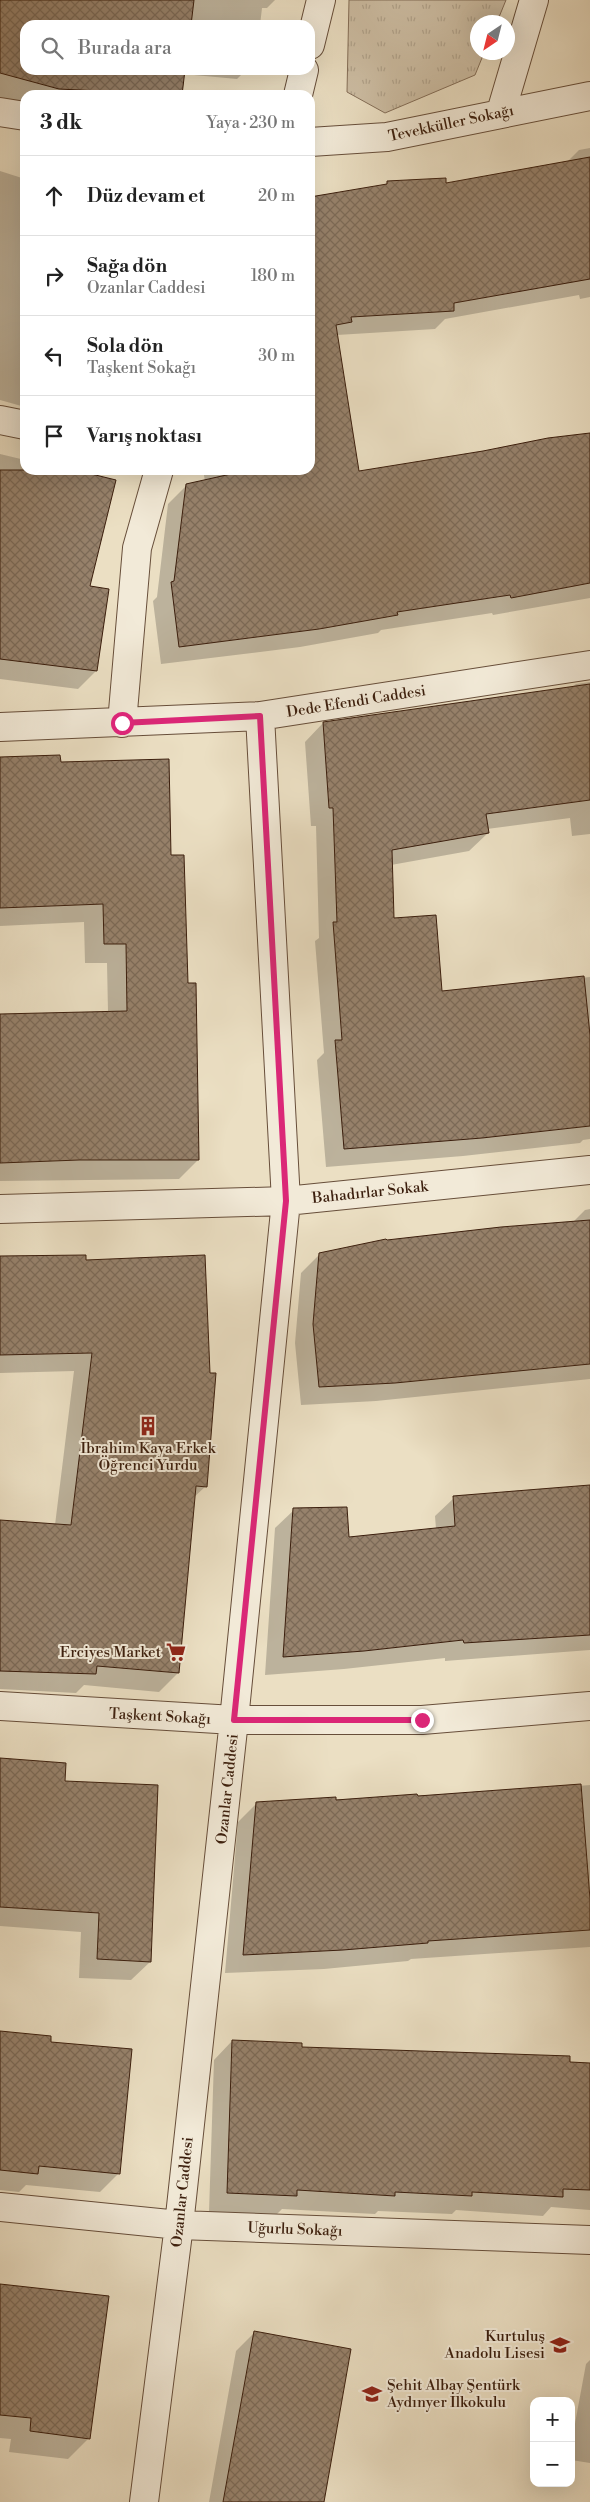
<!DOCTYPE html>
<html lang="tr">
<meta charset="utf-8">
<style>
body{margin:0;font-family:"Libre Bodoni",serif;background:#f6f6f6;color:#222}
.controls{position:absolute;right:15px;bottom:15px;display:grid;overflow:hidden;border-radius:10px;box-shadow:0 5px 20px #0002}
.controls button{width:45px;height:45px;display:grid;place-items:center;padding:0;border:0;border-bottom:1px solid #e0e0e0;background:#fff;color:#222;font:25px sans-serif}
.compass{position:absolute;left:470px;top:15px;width:45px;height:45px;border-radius:50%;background:#fff;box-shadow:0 5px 20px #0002;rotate:215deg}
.stop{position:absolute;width:15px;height:15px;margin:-11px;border:4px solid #db2777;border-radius:50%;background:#fff}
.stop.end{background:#db2777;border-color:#fff;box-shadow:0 1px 5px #0008}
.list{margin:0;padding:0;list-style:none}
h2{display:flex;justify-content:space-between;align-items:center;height:65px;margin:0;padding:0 20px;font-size:21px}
h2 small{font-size:16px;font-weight:400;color:#767676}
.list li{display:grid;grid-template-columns:32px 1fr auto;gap:15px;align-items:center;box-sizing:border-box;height:80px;padding:0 20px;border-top:1px solid #e0e0e0}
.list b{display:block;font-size:19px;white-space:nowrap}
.list p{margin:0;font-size:16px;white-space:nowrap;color:#767676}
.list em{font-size:16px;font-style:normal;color:#767676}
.icon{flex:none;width:28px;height:28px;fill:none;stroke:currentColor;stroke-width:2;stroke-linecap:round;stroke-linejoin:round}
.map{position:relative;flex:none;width:590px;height:2502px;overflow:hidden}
.search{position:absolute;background:#fff;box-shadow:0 5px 20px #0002;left:20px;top:20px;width:295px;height:55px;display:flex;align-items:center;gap:12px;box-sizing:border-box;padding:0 18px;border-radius:15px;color:#767676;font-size:19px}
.panel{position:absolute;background:#fff;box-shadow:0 5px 20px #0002;left:20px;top:90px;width:295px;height:385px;border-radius:15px}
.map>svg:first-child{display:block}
.grass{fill:url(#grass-tufts);stroke:#846e58}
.shadow{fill:#0003}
.building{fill:url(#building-cross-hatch);stroke:#3b1e0d}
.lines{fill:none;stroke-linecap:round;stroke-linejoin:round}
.street-casing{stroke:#674e3a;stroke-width:30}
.street{stroke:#f2ead8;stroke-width:28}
.route{stroke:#db2777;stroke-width:6}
.labels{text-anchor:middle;stroke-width:4;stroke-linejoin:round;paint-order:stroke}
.street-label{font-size:15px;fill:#3b1e0d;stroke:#f2ead8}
.poi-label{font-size:15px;fill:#3b1e0d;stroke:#f2ead8;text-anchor:end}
</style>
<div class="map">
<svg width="590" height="2502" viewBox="0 0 590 2502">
<defs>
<pattern id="grass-tufts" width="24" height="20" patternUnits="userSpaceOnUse" patternTransform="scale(1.25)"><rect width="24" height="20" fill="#cdbea4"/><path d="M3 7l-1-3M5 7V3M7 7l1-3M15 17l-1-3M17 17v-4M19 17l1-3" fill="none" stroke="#b1a38c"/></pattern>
<pattern id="building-cross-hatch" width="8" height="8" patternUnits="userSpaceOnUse" patternTransform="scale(1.25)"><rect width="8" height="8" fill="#97826c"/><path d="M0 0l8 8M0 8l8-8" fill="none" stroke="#7c6a57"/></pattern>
</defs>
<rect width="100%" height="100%" fill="#ebdfc3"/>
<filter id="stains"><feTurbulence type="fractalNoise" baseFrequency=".004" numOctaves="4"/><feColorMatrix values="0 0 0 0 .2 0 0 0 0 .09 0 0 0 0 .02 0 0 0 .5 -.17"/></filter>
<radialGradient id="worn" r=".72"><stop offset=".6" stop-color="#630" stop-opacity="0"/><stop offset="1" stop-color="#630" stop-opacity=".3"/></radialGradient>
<!-- grass -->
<path class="grass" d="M349,0h157l-9,22h-19v30l6,1 -9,22 -90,38 -38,-21z"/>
<!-- shadow -->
<path class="shadow" d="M0,0h275l-8,8h-5l-2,17h-235v45h221l-9,9 -54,-5 -3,21h-155v9l-25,-7z
M590,148v149l-10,2 -1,-4 -134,24 -10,10 -98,6 21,138 232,-39v164l-97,17 -1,-2 -111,17 -3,3 -78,14 -139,17 -8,-63 4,-4 11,-93 19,-19 18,-4 -2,-11h107v-272l74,-12 3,-4 58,3 121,-22 13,-13z
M0,171l25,8v228l-25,-7z
M0,454l25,6v10h45l19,117 7,84 -18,18 -78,-10z
M590,682v152l-18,2 -2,-18 -83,11 1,4 -19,18 -78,14 1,54 48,73 150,-15v162l-7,1 -3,3 -117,13 -137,11 -9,-107 7,-7 -9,-112 4,-3 -3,-112h-5l-6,-84 18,-19 249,-36 4,-3z
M0,759l59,4 111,93 17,128 11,176 -19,19 -179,2v-165l108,-4 -1,-49h-22l-1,-41 -84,4z
M590,1209v170l-214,22 -75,4 -6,-62 6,-70 19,-19 252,-31 13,-13z
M0,1259l85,2 121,225 -13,12 -15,175 -19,19 -75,-7 -8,8 -76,-4v-167l55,3 19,-154 -74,2z
M590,1487v163l-145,11v-3l-101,11 -79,6 10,-147 19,-18 54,29 88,-10 -1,-13 19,-18z
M0,1759l64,23 86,180 -19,18 -52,-2 2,-46 -81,-6z
M590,1785v162l-179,12 -3,2 -84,8 -99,4 13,-151 19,-19 259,-12z
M0,2032l119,141 -19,19 -74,-7 -7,7 -19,-2z
M232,2041l69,7 289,17v145l-39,-3 -8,9 -87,-6 -4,4 -74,-3 -3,3 -93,-5 -5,5 -68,-2 5,-152z
M0,2285l89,153 -21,21 -59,-7 2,-13 -11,-1z
M255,2332l67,170h-113l27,-151z
M590,2360v103l-19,-3v-15l15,-81z"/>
<!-- building -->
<path class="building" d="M0,0h194l-3,25h-166v45h160l-3,25 -123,-6 -59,-16z
M590,157v122l-136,24v8l-103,6 1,5 -16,3 23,146 124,-20 65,-13 42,-5v150l-79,15 -1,-3 -113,17 1,3 -79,14 -140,18 -8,-65 3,-1 12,-97 63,-14h61v-273l77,-13v-3l59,-3v5z
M0,470h75l41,10 -26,106 19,3 -12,82 -97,-12z
M590,684v116l-104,14 3,19 -97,17 2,68 42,-3 6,76 142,-15 6,59v91l-108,12 -138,11 -9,-109h7l-9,-118h4l-4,-114h-4l-6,-86z
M60,755l1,7 108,-3 2,96h13l4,128h8l3,177h-120l-79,3v-149l127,-3 -1,-67h-22l-1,-40 -103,4v-151z
M590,1220v144l-195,19 -76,4 -6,-63 6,-71 67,-14 1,1 114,-13z
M86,1255v5l119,-5 5,118h6l-9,114 -11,-1 -17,187 -82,-7 -1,8 -96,-3v-151l71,5 21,-172 -92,2v-99z
M590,1485v150l-126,8 -1,-3 -99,11 -81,6 10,-149 54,-1 2,30 106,-11 -2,-30z
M0,1758l66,5 -1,18 93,4 -7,177 -54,-3 2,-46 -99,-6z
M581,1784l9,115v31l-162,11v2l-85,7 -100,5 13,-153 80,-5v3l81,-6 1,2z
M0,2031l51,5v6l81,7 -12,125 -81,-8 -1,8 -38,-4z
M232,2040l70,3v4l268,9v6l20,1v127l-27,-1v8l-91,-5v4l-77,-4v4l-98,-6v6l-70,-3z
M0,2284l109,12 -19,143 -60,-8 1,-13 -31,-3z
M254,2331l97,18 -27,153h-101z"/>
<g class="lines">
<defs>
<path id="street" d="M310,45l11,-45
M298,95l6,-25
M0,112l25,4
M501,112l33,-112
M310,142l77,-5 203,-41
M0,420l25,5
M122,723l15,-175 22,-78
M0,727l260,-11 330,-51
M0,1209l286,-8 304,-31
M0,1706l234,14h188l168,-14
M0,2207l179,18 411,15
M144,2502l35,-277 55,-505 52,-519 -26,-485"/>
</defs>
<!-- street casing -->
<use href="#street" class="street-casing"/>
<!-- street -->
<use href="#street" class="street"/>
</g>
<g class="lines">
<!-- route -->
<path class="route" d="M122,723l138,-7 26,485 -52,519h188"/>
</g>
<!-- icons -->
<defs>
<symbol id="building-bare" viewBox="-9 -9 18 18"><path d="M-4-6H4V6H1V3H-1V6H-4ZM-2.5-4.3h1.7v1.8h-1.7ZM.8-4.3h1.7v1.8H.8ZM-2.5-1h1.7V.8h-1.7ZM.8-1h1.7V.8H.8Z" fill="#8f2418" stroke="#f2ead8" stroke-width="2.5" paint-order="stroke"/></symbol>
<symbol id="supermarket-bare" viewBox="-9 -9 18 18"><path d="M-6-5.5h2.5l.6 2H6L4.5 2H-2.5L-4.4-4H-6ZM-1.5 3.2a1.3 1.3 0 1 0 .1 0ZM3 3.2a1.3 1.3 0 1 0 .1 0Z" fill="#8f2418" stroke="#f2ead8" stroke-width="2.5" paint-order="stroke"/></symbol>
<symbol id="school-bare" viewBox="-9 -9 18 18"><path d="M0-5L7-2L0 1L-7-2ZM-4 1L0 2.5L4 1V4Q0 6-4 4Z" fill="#8f2418" stroke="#f2ead8" stroke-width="2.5" paint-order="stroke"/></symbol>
</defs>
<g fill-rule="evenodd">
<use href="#building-bare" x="134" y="1412" width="28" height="28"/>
<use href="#supermarket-bare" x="162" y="1638" width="28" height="28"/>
<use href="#school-bare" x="546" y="2331" width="28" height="28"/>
<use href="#school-bare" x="358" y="2380" width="28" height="28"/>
</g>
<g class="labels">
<!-- street labels -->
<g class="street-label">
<text transform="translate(451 123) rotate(-12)" y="5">Tevekküller Sokağı</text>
<text transform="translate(356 701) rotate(-9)" y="5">Dede Efendi Caddesi</text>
<text transform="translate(370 1192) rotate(-6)" y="5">Bahadırlar Sokak</text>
<text transform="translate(160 1716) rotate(3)" y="5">Taşkent Sokağı</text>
<text transform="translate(227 1789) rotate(-84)" y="5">Ozanlar Caddesi</text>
<text transform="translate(182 2192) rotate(-84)" y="5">Ozanlar Caddesi</text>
<text transform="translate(295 2229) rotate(2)" y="5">Uğurlu Sokağı</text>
</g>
<!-- poi labels -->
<g class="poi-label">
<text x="148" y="1453" text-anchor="middle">İbrahim Kaya Erkek<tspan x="148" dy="17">Öğrenci Yurdu</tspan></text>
<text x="161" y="1657">Erciyes Market</text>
<text x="545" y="2341">Kurtuluş<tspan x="545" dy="17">Anadolu Lisesi</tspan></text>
<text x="387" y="2390" text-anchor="start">Şehit Albay Şentürk<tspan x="387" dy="17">Aydınyer İlkokulu</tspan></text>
</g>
</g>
<rect width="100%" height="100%" filter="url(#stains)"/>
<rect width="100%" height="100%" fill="url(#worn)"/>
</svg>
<div class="controls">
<button>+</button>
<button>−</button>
</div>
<svg class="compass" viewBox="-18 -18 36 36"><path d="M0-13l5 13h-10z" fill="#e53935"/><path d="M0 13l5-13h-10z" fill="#767676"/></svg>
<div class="stop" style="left:122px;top:723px"></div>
<div class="stop end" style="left:422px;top:1720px"></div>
<div class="search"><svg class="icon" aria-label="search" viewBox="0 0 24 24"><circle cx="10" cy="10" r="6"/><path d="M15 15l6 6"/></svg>Burada ara</div>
<section class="panel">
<h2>3 dk<small>Yaya · 230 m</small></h2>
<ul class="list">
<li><svg class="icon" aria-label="ahead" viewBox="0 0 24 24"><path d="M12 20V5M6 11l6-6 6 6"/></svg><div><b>Düz devam et</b></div><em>20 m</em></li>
<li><svg class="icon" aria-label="right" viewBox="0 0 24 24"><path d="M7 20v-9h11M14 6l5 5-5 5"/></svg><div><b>Sağa dön</b><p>Ozanlar Caddesi</p></div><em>180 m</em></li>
<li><svg class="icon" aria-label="left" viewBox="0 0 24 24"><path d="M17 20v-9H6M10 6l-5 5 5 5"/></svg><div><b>Sola dön</b><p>Taşkent Sokağı</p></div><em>30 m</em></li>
<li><svg class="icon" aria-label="arrive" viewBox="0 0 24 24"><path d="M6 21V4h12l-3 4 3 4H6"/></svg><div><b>Varış noktası</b></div></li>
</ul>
</section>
</div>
